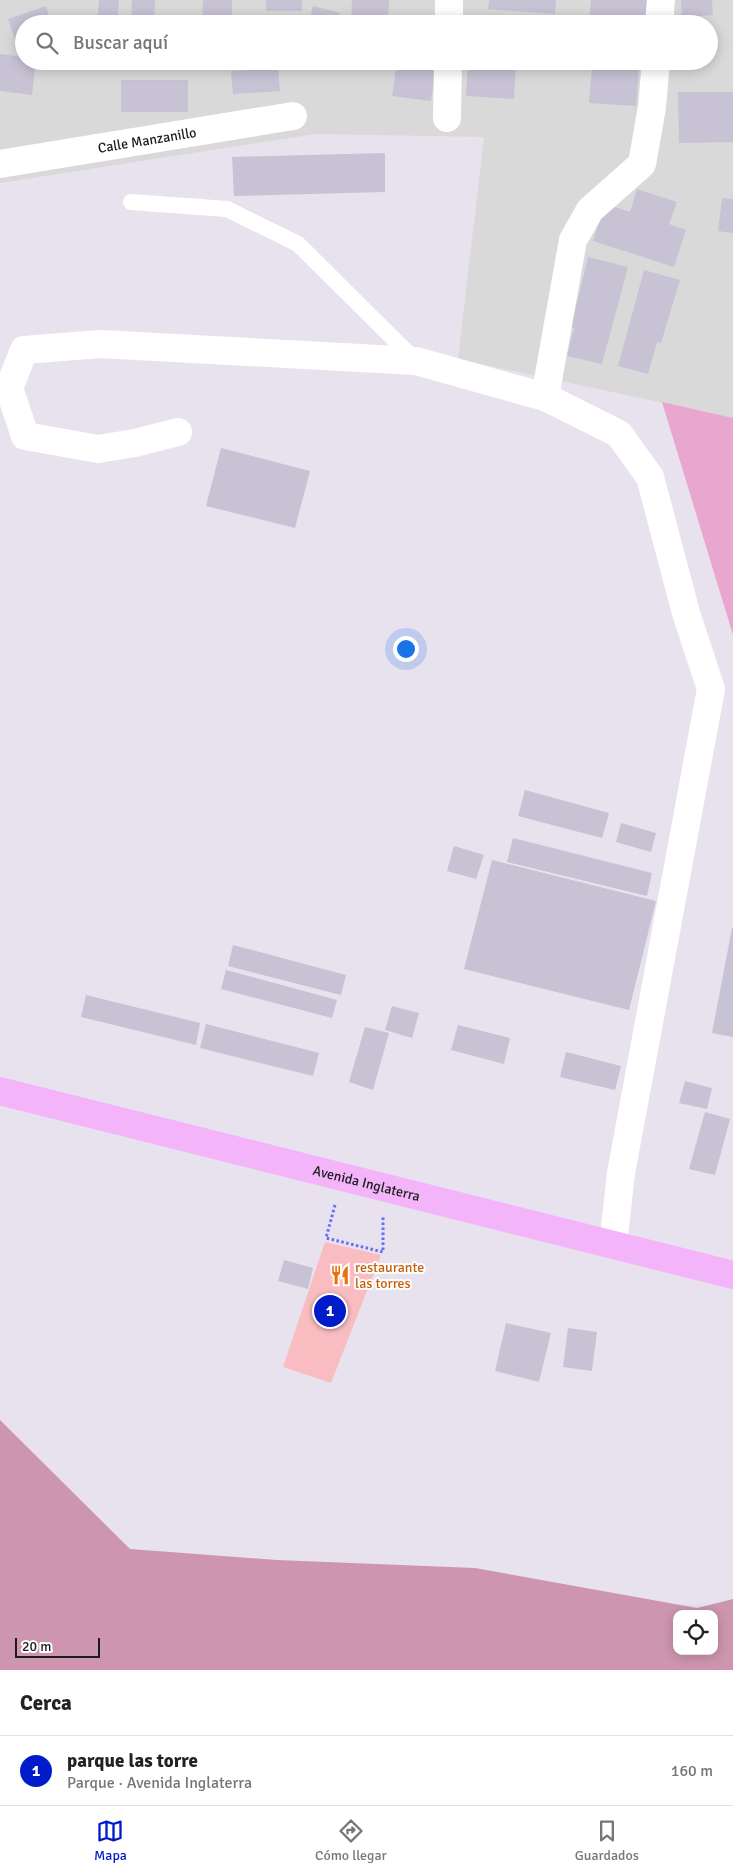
<!DOCTYPE html>
<html lang="es">
<meta charset="utf-8">
<style>
body{margin:0;font-family:Signika,sans-serif;background:#f6f6f6;color:#222}
.controls{position:absolute;right:15px;bottom:15px;display:grid;overflow:hidden;border-radius:10px;box-shadow:0 2px 12px #0003}
.controls button{width:45px;height:45px;display:grid;place-items:center;padding:0;border:0;border-bottom:1px solid #e0e0e0;background:#fff;color:#222;font:25px sans-serif}
.scale{position:absolute;left:15px;bottom:12px;width:85px;box-sizing:border-box;padding-left:5px;border:2px solid #1c1c1c;border-top:0;font-size:14px;line-height:18px;white-space:nowrap;color:#1c1c1c;-webkit-text-stroke:4px #fff;paint-order:stroke}
.you{position:absolute;left:405px;top:648px;width:18px;height:18px;margin:-12px;border:4px solid #fff;border-radius:50%;background:#1a73e8;box-shadow:0 0 0 8px #1a73e833}
.badge{display:grid;place-items:center;width:32px;height:32px;border-radius:50%;background:#001bc8;color:#fff;font-size:16px;font-weight:700}
.pin{position:absolute;translate:-50% -50%;border:2px solid #fff;box-shadow:0 1px 5px #0006}
.list{margin:0;padding:0;list-style:none}
h2{display:flex;justify-content:space-between;align-items:center;height:65px;margin:0;padding:0 20px;font-size:21px}
h2 small{font-size:16px;font-weight:400;color:#767676}
.list li{display:grid;grid-template-columns:32px 1fr auto;gap:15px;align-items:center;box-sizing:border-box;height:70px;padding:0 20px;border-top:1px solid #e0e0e0}
.list b{display:block;font-size:19px;white-space:nowrap}
.list p{margin:0;font-size:16px;white-space:nowrap;color:#767676}
.list em{font-size:16px;font-style:normal;color:#767676}
.icon{flex:none;width:28px;height:28px;fill:none;stroke:currentColor;stroke-width:2;stroke-linecap:round;stroke-linejoin:round}
.map{position:relative;flex:none;width:733px;height:1670px;overflow:hidden}
.search{position:absolute;background:#fff;box-shadow:0 2px 12px #0003;left:15px;right:15px;top:15px;height:55px;display:flex;align-items:center;gap:12px;box-sizing:border-box;padding:0 18px;border-radius:28px;color:#767676;font-size:19px}
.sheet{height:135px;background:#fff}
nav{display:flex;justify-content:space-around;align-items:center;box-sizing:border-box;height:70px;border-top:1px solid #e0e0e0;background:#fff;font-size:14px;color:#767676}
nav a{display:grid;justify-items:center;gap:2px}
nav .on{color:#001bc8}
.map>svg:first-child{display:block}
.residential{fill:#d9d9da;fill-rule:evenodd}
.grass{fill:#e9a7d0}
.forest{fill:#cd96ae;fill-rule:evenodd}
.park{fill:#f9bdc1}
.building{fill:#c7c2d4}
.lines{fill:none;stroke-linecap:round;stroke-linejoin:round}
.path{stroke:#676bf9;stroke-width:3;stroke-dasharray:2.5 2.5;stroke-linecap:butt}
.lane{stroke:#fff;stroke-width:16}
.street{stroke:#fff;stroke-width:28}
.secondary{stroke:#f3b4f9;stroke-width:28}
.labels{text-anchor:middle;stroke-width:4;stroke-linejoin:round;paint-order:stroke}
.street-label{font-size:14px;fill:#1c1c1c;stroke:#fff}
.food-label{font-size:14px;fill:#c56008;stroke:#fff;text-anchor:start}
</style>
<div class="map">
<svg width="733" height="1670" viewBox="0 0 733 1670">
<rect width="100%" height="100%" fill="#e8e2ee"/>
<!-- residential -->
<path class="residential" d="M0,0h733v418l-275,-59 26,-222 -168,-3 -316,49zM24,24h685v37h-685z"/>
<!-- grass -->
<path class="grass" d="M662,402l71,16v217z"/>
<!-- forest -->
<path class="forest" d="M0,1420l130,129 147,11 198,8 222,40 36,-9v71h-733zM677,1614h37v37h-37z"/>
<!-- park -->
<path class="park" d="M325,1242l56,13 -50,128 -48,-16z"/>
<!-- building -->
<path class="building" d="M99,0h20l-2,24h-20z
M132,0h23l-1,24h-23z
M203,0h29v24h-30z
M266,0h36v11h-36z
M352,0h37l-1,24h-37z
M489,0h67l-1,14 -67,-5z
M591,0h57l-2,24 -57,-2z
M681,0h31l1,15 -31,2z
M46,6l6,18h-28v29l-4,1 -12,-35z
M313,6l27,7 -3,11h-29z
M0,54l24,3v4h12l-4,34 -32,-4z
M397,61h40l-6,40 -39,-5z
M468,61h48l-2,38 -48,-3z
M592,66l47,3 -3,37 -47,-3z
M278,68l2,23 -47,3 -2,-23z
M121,80h67v32h-67z
M678,92h55v50l-54,1z
M385,153v39l-151,4 -2,-39z
M637,189l40,13 -8,22 17,6 -12,37 -81,-26 12,-37 25,8z
M722,198l11,1v34l-15,-2z
M588,257l40,10 -26,97 -35,-8 7,-28 -3,-1z
M644,270l36,10 -19,63 -4,-1 -9,32 -30,-8z
M221,448l89,23 -15,57 -89,-22z
M525,790l84,23 -7,25 -84,-22z
M621,823l35,10 -5,19 -35,-10z
M513,838l139,35 -5,23 -140,-34z
M454,846l30,9 -8,24 -29,-8z
M492,860l164,41 -27,109 -165,-41z
M732,928h1v109l-21,-4z
M233,945l113,30 -5,20 -113,-29z
M226,970l111,30 -5,18 -111,-29z
M86,995l114,28 -4,22 -115,-28z
M392,1006l27,7 -7,25 -27,-8z
M206,1024l113,29 -6,23 -113,-28z
M458,1025l52,13 -6,26 -53,-14z
M365,1027l24,6 -16,57 -24,-8z
M566,1052l55,14 -6,24 -55,-13z
M685,1081l27,7 -5,21 -28,-6z
M705,1112l25,7 -15,56 -26,-6z
M284,1260l29,8 -5,21 -30,-8z
M506,1323l45,10 -12,49 -44,-11z
M568,1328l29,4 -5,39 -29,-4z"/>
<g class="lines">
<!-- path -->
<path class="path" d="M335,1205l-9,33 57,14v-36"/>
<!-- lane -->
<path class="lane" d="M131,202l96,7 71,35 118,117"/>
<!-- street -->
<g class="street">
<path d="M449,24v-24"/>
<path d="M659,24l2,-24"/>
<path d="M447,118l1,-57"/>
<path id="s1" d="M0,164l293,-48"/>
<path d="M545,397l28,-157 17,-30 52,-46 10,-57 4,-46"/>
<path d="M178,432l-43,11 -37,6 -73,-13 -16,-48 15,-38 76,-6 316,17 129,36 74,37 31,43 36,136 25,76 -90,484 -8,72"/>
</g>
<!-- secondary -->
<path class="secondary" id="s2" d="M0,1091l733,184"/>
</g>
<!-- icons -->
<defs>
<symbol id="restaurant-bare" viewBox="-9 -9 18 18"><path d="M-5-6h1v4h1v-4h1v4h1v-4h1v5L-1.5 .5V6h-2V.5L-5-1ZM5-6V6H3V1.5H1.5Q1.5-4 5-6Z" fill="#e8710a" stroke="#fff" stroke-width="2.5" paint-order="stroke"/></symbol>
</defs>
<g fill-rule="evenodd">
<use href="#restaurant-bare" x="326" y="1261" width="28" height="28"/>
</g>
<g class="labels">
<!-- street labels -->
<g class="street-label">
<text dy="5" stroke="none"><textPath href="#s1" startOffset="149">Calle Manzanillo</textPath></text>
<text dy="5" stroke="none"><textPath href="#s2" startOffset="378">Avenida Inglaterra</textPath></text>
</g>
<!-- food labels -->
<g class="food-label">
<text x="355" y="1272">restaurante<tspan x="355" dy="16">las torres</tspan></text>
</g>
</g>
</svg>
<div class="controls">
<button><svg class="icon" aria-label="locate" viewBox="0 0 24 24"><circle cx="12" cy="12" r="6"/><path d="M12 2v4M12 18v4M2 12h4M18 12h4"/></svg></button>
</div>
<div class="scale">20 m</div>
<div class="you"></div>
<div class="pin badge" style="left:330px;top:1311px">1</div>
<div class="search"><svg class="icon" aria-label="search" viewBox="0 0 24 24"><circle cx="10" cy="10" r="6"/><path d="M15 15l6 6"/></svg>Buscar aquí</div>
</div>
<section class="sheet">
<h2>Cerca<small></small></h2>
<ul class="list">
<li><span class="badge">1</span><div><b>parque las torre</b><p>Parque · Avenida Inglaterra</p></div><em>160 m</em></li>
</ul>
</section>
<nav>
<a class="on"><svg class="icon" aria-label="map" viewBox="0 0 24 24"><path d="M3 6l6-2 6 2 6-2v14l-6 2-6-2-6 2zM9 4v14M15 6v14"/></svg>Mapa</a>
<a><svg class="icon" aria-label="directions" viewBox="0 0 24 24"><path d="M12 3l9 9-9 9-9-9zM9 14v-3h6M13 9l2 2-2 2"/></svg>Cómo llegar</a>
<a><svg class="icon" aria-label="saved" viewBox="0 0 24 24"><path d="M7 4h10v16l-5-4-5 4z"/></svg>Guardados</a>
</nav>
